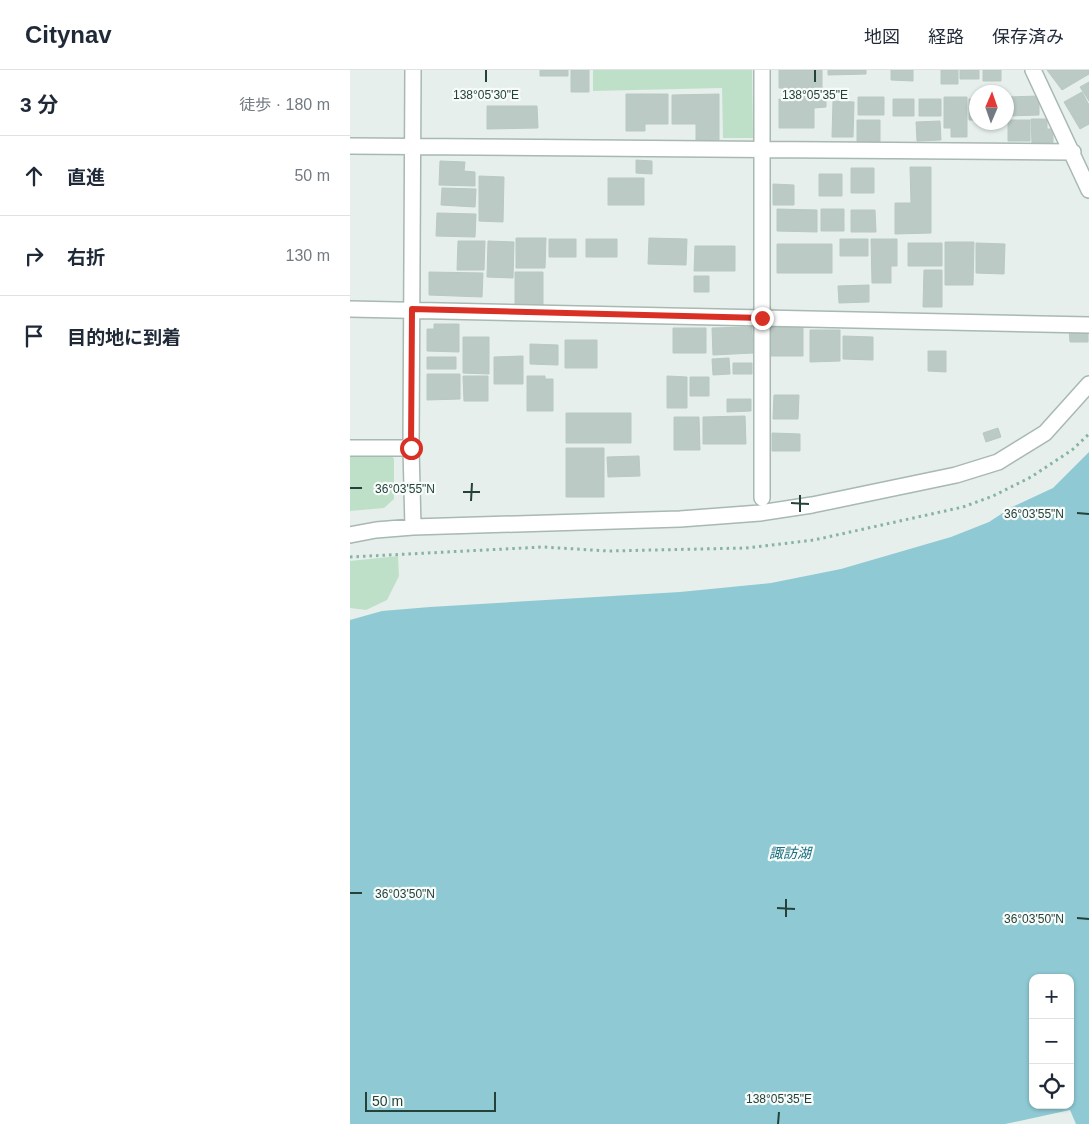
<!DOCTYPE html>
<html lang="ja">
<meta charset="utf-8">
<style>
body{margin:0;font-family:Helvetica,"Noto Sans JP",sans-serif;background:#f6f6f7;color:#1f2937}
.controls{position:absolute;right:15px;bottom:15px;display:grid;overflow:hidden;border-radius:10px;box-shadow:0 1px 4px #0004}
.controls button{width:45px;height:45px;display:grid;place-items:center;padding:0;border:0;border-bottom:1px solid #e0e1e3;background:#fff;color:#1f2937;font:25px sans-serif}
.compass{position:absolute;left:619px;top:15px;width:45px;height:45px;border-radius:50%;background:#fff;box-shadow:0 1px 4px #0004;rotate:2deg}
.scale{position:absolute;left:15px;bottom:12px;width:131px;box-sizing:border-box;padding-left:5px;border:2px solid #24423a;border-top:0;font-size:14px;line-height:18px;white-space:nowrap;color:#24423a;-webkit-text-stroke:4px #f7fbf9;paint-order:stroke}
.stop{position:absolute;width:15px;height:15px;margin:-11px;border:4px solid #d93025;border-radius:50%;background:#fff}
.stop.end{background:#d93025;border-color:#fff;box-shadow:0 1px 5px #0008}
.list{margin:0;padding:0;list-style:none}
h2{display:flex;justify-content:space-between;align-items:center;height:65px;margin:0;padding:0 20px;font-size:21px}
h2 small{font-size:16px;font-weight:400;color:#747a83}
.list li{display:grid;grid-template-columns:32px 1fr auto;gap:15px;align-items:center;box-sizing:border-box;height:80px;padding:0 20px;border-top:1px solid #e0e1e3}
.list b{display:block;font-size:19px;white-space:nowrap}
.list em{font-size:16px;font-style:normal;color:#747a83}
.icon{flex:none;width:28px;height:28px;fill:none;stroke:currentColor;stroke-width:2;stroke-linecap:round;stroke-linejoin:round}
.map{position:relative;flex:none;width:739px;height:1054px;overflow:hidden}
header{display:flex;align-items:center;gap:30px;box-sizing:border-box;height:70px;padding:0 25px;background:#fff;border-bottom:1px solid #e0e1e3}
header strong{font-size:24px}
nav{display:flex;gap:28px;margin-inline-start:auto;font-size:18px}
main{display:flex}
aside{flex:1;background:#fff}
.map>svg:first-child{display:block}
.green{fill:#bfe0c8}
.water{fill:#8ec9d4;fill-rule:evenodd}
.pier{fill:#e6efeb}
.building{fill:#bbcac4;stroke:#b8c9c2}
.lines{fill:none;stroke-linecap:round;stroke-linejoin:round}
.minor-casing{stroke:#a8b8b2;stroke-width:18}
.path{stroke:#86b3a5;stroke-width:3;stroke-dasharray:2.5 4;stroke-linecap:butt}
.minor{stroke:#fff;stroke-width:15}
.route{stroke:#d93025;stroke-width:6}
.ticks{fill:none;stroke:#24423a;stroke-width:2}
.labels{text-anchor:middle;stroke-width:4.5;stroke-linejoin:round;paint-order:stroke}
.water-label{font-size:14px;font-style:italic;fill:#1c6f80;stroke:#f7fbf9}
.ticks-label{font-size:12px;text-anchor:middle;fill:#24423a;stroke:#f7fbf9;stroke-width:4.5;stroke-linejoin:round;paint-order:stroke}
</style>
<header>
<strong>Citynav</strong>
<nav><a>地図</a><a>経路</a><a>保存済み</a></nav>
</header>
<main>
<aside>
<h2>3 分<small>徒歩 · 180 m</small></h2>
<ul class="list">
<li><svg class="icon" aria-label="ahead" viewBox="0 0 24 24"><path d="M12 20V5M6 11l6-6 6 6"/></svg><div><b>直進</b></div><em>50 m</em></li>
<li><svg class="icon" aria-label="right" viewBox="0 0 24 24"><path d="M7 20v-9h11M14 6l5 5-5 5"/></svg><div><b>右折</b></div><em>130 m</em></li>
<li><svg class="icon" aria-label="arrive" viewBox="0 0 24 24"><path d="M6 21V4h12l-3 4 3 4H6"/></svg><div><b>目的地に到着</b></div></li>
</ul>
</aside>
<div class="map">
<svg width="739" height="1054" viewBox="0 0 739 1054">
<rect width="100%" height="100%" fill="#e6efeb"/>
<!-- green -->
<path class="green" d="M243,0h159l1,68h-30l-1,-50 -129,3z
M0,381h39l5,8v40l-10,9 -34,3z
M48,486l1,20 -12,24 -21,10 -16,-2v-47z"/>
<!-- water -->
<path class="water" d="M739,382v672h-739v-504l32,-9 48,-4 250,-15 91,-9 70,-14 110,-32 38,-15 23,-15 41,-19zM683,908h37v127h-37z"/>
<!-- pier -->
<path class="pier" d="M720,1040l6,14h-71z"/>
<!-- building -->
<path class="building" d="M190,0h28v6h-28z
M221,0h18v22h-18z
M429,0h43v19l-43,-1z
M478,0h38v4l-38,1z
M541,0h22v11l-22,-1z
M591,0h17v14h-17z
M610,0h19v9h-19z
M633,0h18v11h-18z
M697,0h42v4l-27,16z
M739,12v19l-9,-14z
M732,22l7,13v19l-9,5 -16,-27z
M276,24h42v30h-23v7h-19z
M369,24v46h-23v-16h-24v-29z
M448,25l28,1v11l-12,1v20h-35v-29h19z
M689,26v19l-31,1v-19z
M508,27h26v18h-26z
M594,27h23v40h-16v-9h-7z
M543,29h21v17h-21z
M569,29h22v17h-22z
M619,29h7v21h-7z
M483,31l21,1 -1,35h-21z
M137,36h50l1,22 -51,1z
M681,49h16v10h6v15h-21z
M507,50h23v22h-23z
M658,50h22v21h-22z
M590,51l1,19 -24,1 -1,-19z
M286,90l16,1v13l-16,-1z
M90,91l25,1 -1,9 11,1v14l-36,-1z
M560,97h21v66l-36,1v-31h16z
M501,98h23v25h-23z
M469,104h23v22h-23z
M129,106l25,1 -1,45 -24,-1z
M258,108h36v27h-36z
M423,114l21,1v20h-21z
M92,118l34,1 -1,18 -34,-2z
M427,139l40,1v22l-40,-1z
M471,139h23v22h-23z
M501,140h24l1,22h-25z
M87,143l39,1 -1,23 -39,-1z
M166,168h30l-1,30h-29z
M299,168l38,1 -1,26 -38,-1z
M199,169h27v18h-27z
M236,169h31v18h-31z
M490,169h28v17h-28z
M521,169h26v27h-6v17h-19z
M108,171h27l-1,29h-27z
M138,171l26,1 -1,36 -26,-1z
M595,172h29l-1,43h-28z
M558,173h34v23h-34z
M626,173l29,1 -1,30 -28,-1z
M427,174h55v29h-55z
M345,176h40v25h-41z
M574,200h18v37h-19z
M79,202l54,1 -1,24 -53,-2z
M165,202h28v35h-28z
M344,206h15v16h-15z
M519,215v17l-30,1 -1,-17z
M84,254h25v28l-32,-1v-22h7z
M453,256v30h-32v-29z
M402,257l1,26 -40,2 -1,-27z
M323,258h33v25h-33z
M719,258h19v14h-18z
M460,260h30v31l-30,1z
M493,266l30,1v23l-30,-1z
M113,267h26v37l-26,-1z
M215,270h32v28h-32z
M180,274l28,1v20l-28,-1z
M578,281h18v21l-18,-1z
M173,286v28h-29v-27z
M77,287h29v12h-29z
M379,288l1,16 -17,1 -1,-16z
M383,293h19v11h-19z
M77,304h33v25l-33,1z
M113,306h25v25h-24z
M177,306h18v3h8v32h-26z
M317,306l20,1v31h-20z
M340,307h19v19h-19z
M424,325h25l-1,24h-25z
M377,329h24v12l-24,1z
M216,343h65v30h-65z
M395,346l1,28h-43v-27z
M324,347h25l1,33h-26z
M648,358l3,9 -15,5 -3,-9z
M422,363l28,1v17h-28z
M216,378h38v49h-38z
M289,386l1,20 -32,1 -1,-20z"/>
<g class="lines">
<defs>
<path id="minor" d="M683,0l56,120
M0,76l723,6
M0,239l739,16
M0,378h61
M412,428v-428
M63,457l-2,-79 2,-378
M0,465l26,-5 37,-3 267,-8 80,-6 52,-8 144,-30 42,-13 47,-29 44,-49"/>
</defs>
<!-- minor casing -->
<use href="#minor" class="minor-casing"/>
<!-- path -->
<path class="path" d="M0,487l193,-10 65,4 138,-3 68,-8 149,-33 30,-11 38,-19 41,-27 17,-16"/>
<!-- minor -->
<use href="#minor" class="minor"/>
</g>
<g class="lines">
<!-- route -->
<path class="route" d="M61,378l1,-139 350,9"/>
</g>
<!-- ticks -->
<path class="ticks" d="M136,12v-12M465,12v-12M0,418h12M113,422h17M121,431l1,-18M441,433l18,1M450,442v-17M727,443l12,1M0,823h12M427,838l18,1M436,847v-18M727,848l12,1M428,1054l1,-12"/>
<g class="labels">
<!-- water labels -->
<g class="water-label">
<text x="440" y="788">諏訪湖</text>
</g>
</g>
<g class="ticks-label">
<text x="136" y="29">138°05'30"E</text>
<text x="465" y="29">138°05'35"E</text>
<text x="55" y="423">36°03'55"N</text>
<text x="684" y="448">36°03'55"N</text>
<text x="55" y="828">36°03'50"N</text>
<text x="684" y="853">36°03'50"N</text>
<text x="429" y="1033">138°05'35"E</text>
</g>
</svg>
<div class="controls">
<button>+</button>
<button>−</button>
<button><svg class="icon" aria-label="locate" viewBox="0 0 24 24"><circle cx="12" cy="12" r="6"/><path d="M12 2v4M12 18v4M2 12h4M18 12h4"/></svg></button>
</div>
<svg class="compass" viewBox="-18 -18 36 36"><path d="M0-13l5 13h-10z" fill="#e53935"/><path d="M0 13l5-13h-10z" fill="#747a83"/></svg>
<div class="scale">50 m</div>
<div class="stop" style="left:61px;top:378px"></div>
<div class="stop end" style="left:412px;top:248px"></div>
</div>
</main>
